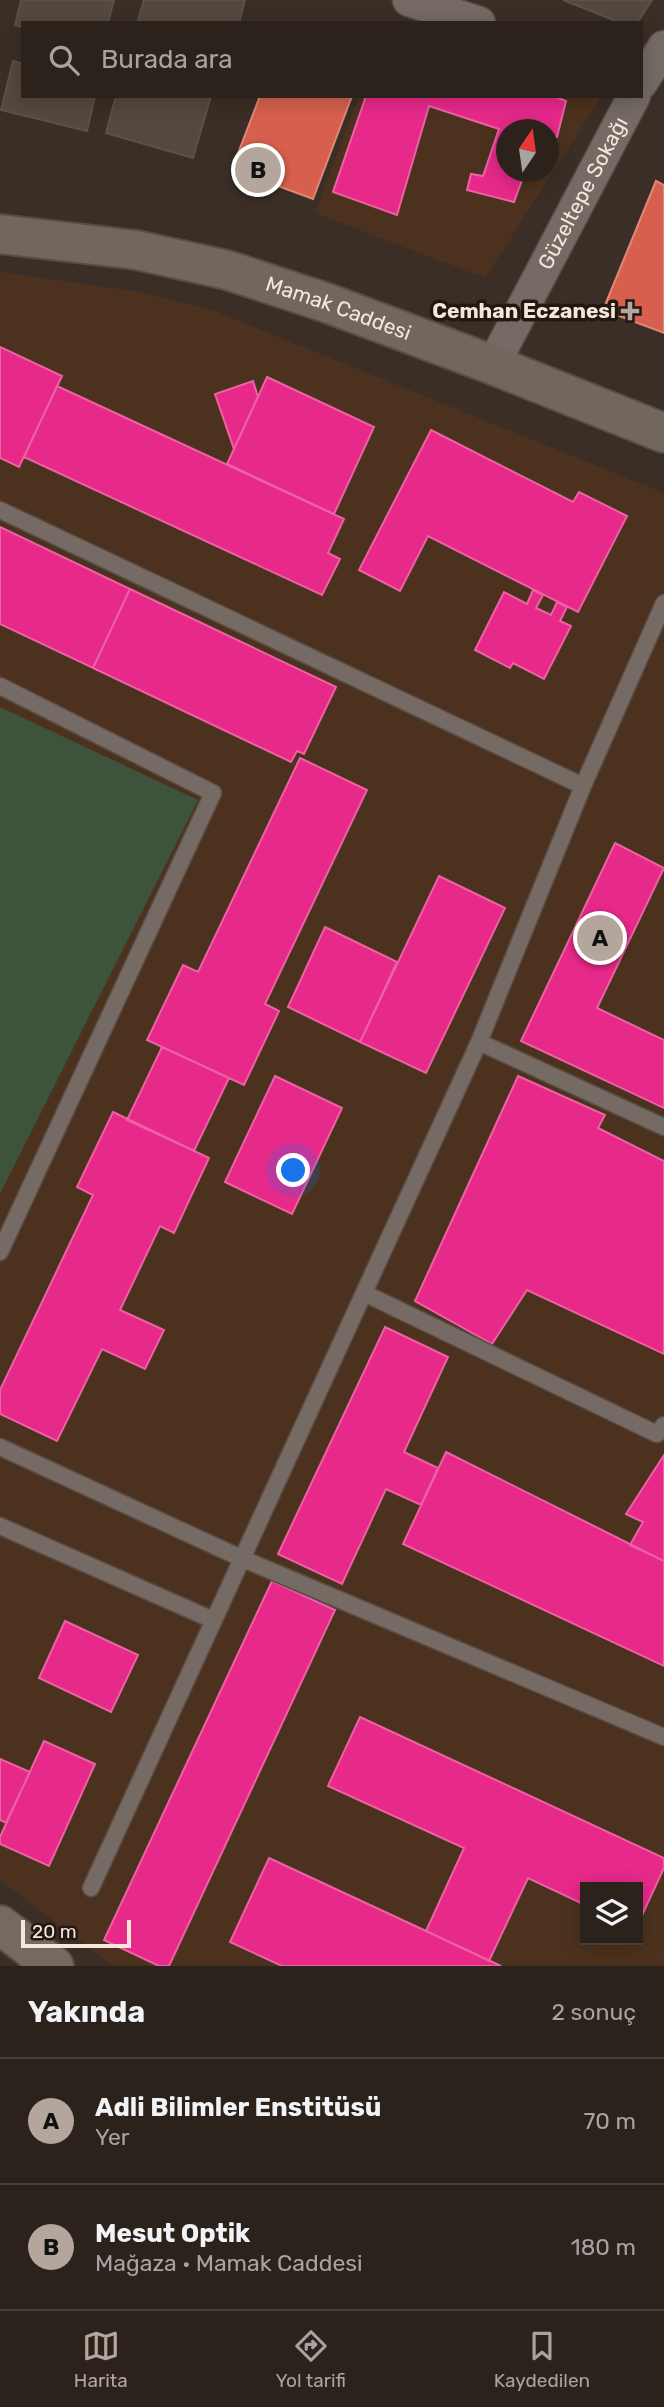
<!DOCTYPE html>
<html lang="tr">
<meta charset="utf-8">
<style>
body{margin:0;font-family:Rubik,sans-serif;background:#382f29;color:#f1f3f6}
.controls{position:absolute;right:21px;bottom:21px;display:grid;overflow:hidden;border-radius:0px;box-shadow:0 4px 18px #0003}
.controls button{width:63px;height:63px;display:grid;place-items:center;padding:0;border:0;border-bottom:2px solid #483f3b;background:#2c221c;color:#f1f3f6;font:35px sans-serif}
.compass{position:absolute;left:496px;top:119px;width:63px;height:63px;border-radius:50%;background:#2c221c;box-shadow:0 4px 18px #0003;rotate:13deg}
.scale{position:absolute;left:21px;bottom:18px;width:110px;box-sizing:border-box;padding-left:7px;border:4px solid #f6e7dd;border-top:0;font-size:19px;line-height:24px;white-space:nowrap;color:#f6e7dd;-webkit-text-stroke:5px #231811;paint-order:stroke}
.you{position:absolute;left:294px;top:1171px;width:24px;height:24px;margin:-18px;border:5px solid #fff;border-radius:50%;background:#1a73e8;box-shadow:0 0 0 10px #1a73e833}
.badge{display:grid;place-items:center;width:46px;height:46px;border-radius:50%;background:#b5a69d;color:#111;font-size:23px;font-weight:700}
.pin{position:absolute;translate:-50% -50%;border:4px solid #fff;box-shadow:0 2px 7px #0006}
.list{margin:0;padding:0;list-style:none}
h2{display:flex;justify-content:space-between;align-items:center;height:91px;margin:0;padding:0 28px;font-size:30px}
h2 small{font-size:23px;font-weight:400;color:#a6a4a3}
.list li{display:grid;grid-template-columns:46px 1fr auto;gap:21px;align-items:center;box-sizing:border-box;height:126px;padding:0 28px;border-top:2px solid #483f3b}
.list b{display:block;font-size:26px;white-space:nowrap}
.list p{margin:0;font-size:23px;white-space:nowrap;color:#a6a4a3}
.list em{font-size:23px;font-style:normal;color:#a6a4a3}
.icon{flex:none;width:38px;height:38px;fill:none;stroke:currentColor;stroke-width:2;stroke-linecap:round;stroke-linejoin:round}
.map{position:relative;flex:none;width:664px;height:1966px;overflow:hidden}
.search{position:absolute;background:#2c221c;box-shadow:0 4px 18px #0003;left:21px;right:21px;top:21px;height:77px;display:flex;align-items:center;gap:18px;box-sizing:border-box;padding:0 24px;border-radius:0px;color:#a6a4a3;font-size:26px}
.sheet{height:343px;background:#2c221c}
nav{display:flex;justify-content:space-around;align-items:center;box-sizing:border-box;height:98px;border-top:2px solid #483f3b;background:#2c221c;font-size:19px;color:#a6a4a3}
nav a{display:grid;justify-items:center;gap:4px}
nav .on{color:#b5a69d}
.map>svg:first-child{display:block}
.built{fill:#4c321e;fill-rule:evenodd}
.green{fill:#3e533c}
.shops{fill:#d6604d;stroke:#e08878;stroke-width:2}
.health{fill:#e7298a;stroke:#ec62a3;stroke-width:2}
.building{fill:#55483e;stroke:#5c514a;stroke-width:2}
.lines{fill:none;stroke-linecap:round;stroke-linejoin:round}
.service-casing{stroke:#584d45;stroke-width:19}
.minor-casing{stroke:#584d45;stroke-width:35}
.secondary-casing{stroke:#584d45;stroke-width:42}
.primary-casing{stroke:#584d45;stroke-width:42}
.service{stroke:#756a64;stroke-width:16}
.minor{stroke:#756a64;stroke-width:32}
.secondary{stroke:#746a60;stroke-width:38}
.primary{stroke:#72675c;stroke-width:38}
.poi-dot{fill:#b5a69d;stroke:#231811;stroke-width:2.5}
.labels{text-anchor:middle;stroke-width:7;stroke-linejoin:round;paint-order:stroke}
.street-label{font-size:21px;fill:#f6e7dd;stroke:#231811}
.poi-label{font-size:21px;font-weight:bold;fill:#f6e7dd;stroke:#231811;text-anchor:end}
</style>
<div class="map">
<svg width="664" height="1966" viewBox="0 0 664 1966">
<rect width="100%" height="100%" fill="#3b2e26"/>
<!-- built -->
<path class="built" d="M359,96h234l7,3 -115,179 -170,-65zM506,130h42v42h-42z
M0,272l135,19 77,19 452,183v1473h-551l-113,-86zM585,1887h53v53h-53z"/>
<!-- green -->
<path class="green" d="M0,707l198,93 -198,394z"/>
<!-- shops -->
<path class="shops" d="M260,96h92l-39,103 -81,-30z
M656,181l8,4v148l-61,-23z"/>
<!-- health -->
<path class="health" d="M366,96h188l12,5 -9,36 -9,-2v-5h-42v42h19l-11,30 -47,-12 4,-16 12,2 16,-47 -70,-23 -32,109 -64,-23z
M0,347l62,29 -43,91 -19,-9z
M267,377l107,50 -40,87 -107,-50z
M253,381l5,16 -24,52 -19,-55z
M57,386l287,133 -16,34 12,6 -18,36 -298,-138z
M431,430l142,72 6,-10 48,24 -49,96 -150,-76 -28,55 -41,-21z
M0,527l130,62 -37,79 -93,-44z
M130,589l206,98 -32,67 -7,-3 -6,11 -198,-94z
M533,590l10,5 -7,13 15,7 6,-13 10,5 -7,14 11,5 -27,53 -31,-16 -3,5 -35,-18 29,-58 23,12z
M300,758l67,32 -102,214 14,7 -35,74 -97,-45 36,-75 15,7z
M615,843l49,25 -67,140 67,32v68l-143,-67z
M439,876l66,32 -79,165 -66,-31z
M325,927l72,35 -37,80 -72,-35z
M162,1047l67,31 -35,73 -67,-31z
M275,1076l67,32 -50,106 -67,-32z
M518,1076l87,39 -7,13 66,33v193l-137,-64 -35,54 -77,-43z
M113,1112l96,46 -35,75 -14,-7 -40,84 44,20 -19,39 -43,-20 -45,92 -57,-27v-24l93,-195 -16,-8z
M385,1327l63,30 -44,95 34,16 -17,37 -35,-16 -44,95 -64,-30z
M446,1452l218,109v105l-261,-122z
M664,1455v106l-34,-16 13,-23 -17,-8z
M272,1581l63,29 -166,356h-10l-55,-26z
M65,1621l73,34 -27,57 -72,-34z
M360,1717l304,141v10l-26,56v-37h-53v18l-57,-27 -39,83 -63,-30 38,-83 -136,-62z
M44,1741l51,23 -46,102 -49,-22v-7z
M0,1759l30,13 -24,51 -6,-3z
M269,1858l157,73 75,35h-219l-52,-24z"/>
<!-- building -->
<path class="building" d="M21,0h93l-6,23h-85v4l-8,-2z
M144,0h101l-6,23h-91l-10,-3z
M563,0h89l-15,23h-16z
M13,61l10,3v32h72l-8,35 -86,-21z
M116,96h95l-18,62 -87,-25z"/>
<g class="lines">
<defs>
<path id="service" d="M0,510l583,276
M0,686l213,107 -213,459
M479,1042l185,85
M364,1293l293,141 7,-9
M0,1447l243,112 421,178
M0,1526l213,94
M91,1888l388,-846 104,-256 81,-183"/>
<g id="minor">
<path d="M409,0l70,23"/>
<path d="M641,83l23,-36"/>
<path id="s1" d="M493,365l141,-269"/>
</g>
<path id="secondary" d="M0,1925l54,41"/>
<g id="primary">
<path id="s2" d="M0,234l136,16 91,20 100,33 166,62 171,68"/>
</g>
</defs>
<!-- service casing -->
<use href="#service" class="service-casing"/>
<!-- minor casing -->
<use href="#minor" class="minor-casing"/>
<!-- secondary casing -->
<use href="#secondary" class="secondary-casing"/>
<!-- primary casing -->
<use href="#primary" class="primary-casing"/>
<!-- service -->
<use href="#service" class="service"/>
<!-- minor -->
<use href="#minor" class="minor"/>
<!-- secondary -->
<use href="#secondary" class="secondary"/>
<!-- primary -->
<use href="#primary" class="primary"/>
</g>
<!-- markers -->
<path class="poi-dot" d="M626.5 300.5h7v7h7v7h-7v7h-7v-7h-7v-7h7z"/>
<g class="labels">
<!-- street labels -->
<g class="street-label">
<text dy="7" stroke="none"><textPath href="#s1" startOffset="194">Güzeltepe Sokağı</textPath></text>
<text dy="7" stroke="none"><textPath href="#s2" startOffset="348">Mamak Caddesi</textPath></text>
</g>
<!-- poi labels -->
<g class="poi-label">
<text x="616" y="318">Cemhan Eczanesi</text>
</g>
</g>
</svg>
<div class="controls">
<button><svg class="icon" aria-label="layers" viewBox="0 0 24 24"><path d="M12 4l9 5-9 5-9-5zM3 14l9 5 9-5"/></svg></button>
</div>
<svg class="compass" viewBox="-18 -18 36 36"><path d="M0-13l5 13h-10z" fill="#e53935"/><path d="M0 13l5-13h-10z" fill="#a6a4a3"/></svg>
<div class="scale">20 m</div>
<div class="you"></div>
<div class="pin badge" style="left:600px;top:938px">A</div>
<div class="pin badge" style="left:258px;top:170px">B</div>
<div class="search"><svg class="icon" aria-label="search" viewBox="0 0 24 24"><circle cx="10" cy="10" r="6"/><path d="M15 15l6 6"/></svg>Burada ara</div>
</div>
<section class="sheet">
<h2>Yakında<small>2 sonuç</small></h2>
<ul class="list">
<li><span class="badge">A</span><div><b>Adli Bilimler Enstitüsü</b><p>Yer</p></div><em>70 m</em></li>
<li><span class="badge">B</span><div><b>Mesut Optik</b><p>Mağaza · Mamak Caddesi</p></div><em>180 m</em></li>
</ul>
</section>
<nav>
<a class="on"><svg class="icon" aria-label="map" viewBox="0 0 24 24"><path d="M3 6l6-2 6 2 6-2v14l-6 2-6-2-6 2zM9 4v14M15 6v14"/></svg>Harita</a>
<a><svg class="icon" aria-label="directions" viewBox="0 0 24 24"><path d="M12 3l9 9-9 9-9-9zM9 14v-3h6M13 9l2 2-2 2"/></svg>Yol tarifi</a>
<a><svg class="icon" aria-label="saved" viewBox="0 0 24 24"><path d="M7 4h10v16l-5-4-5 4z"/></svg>Kaydedilen</a>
</nav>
